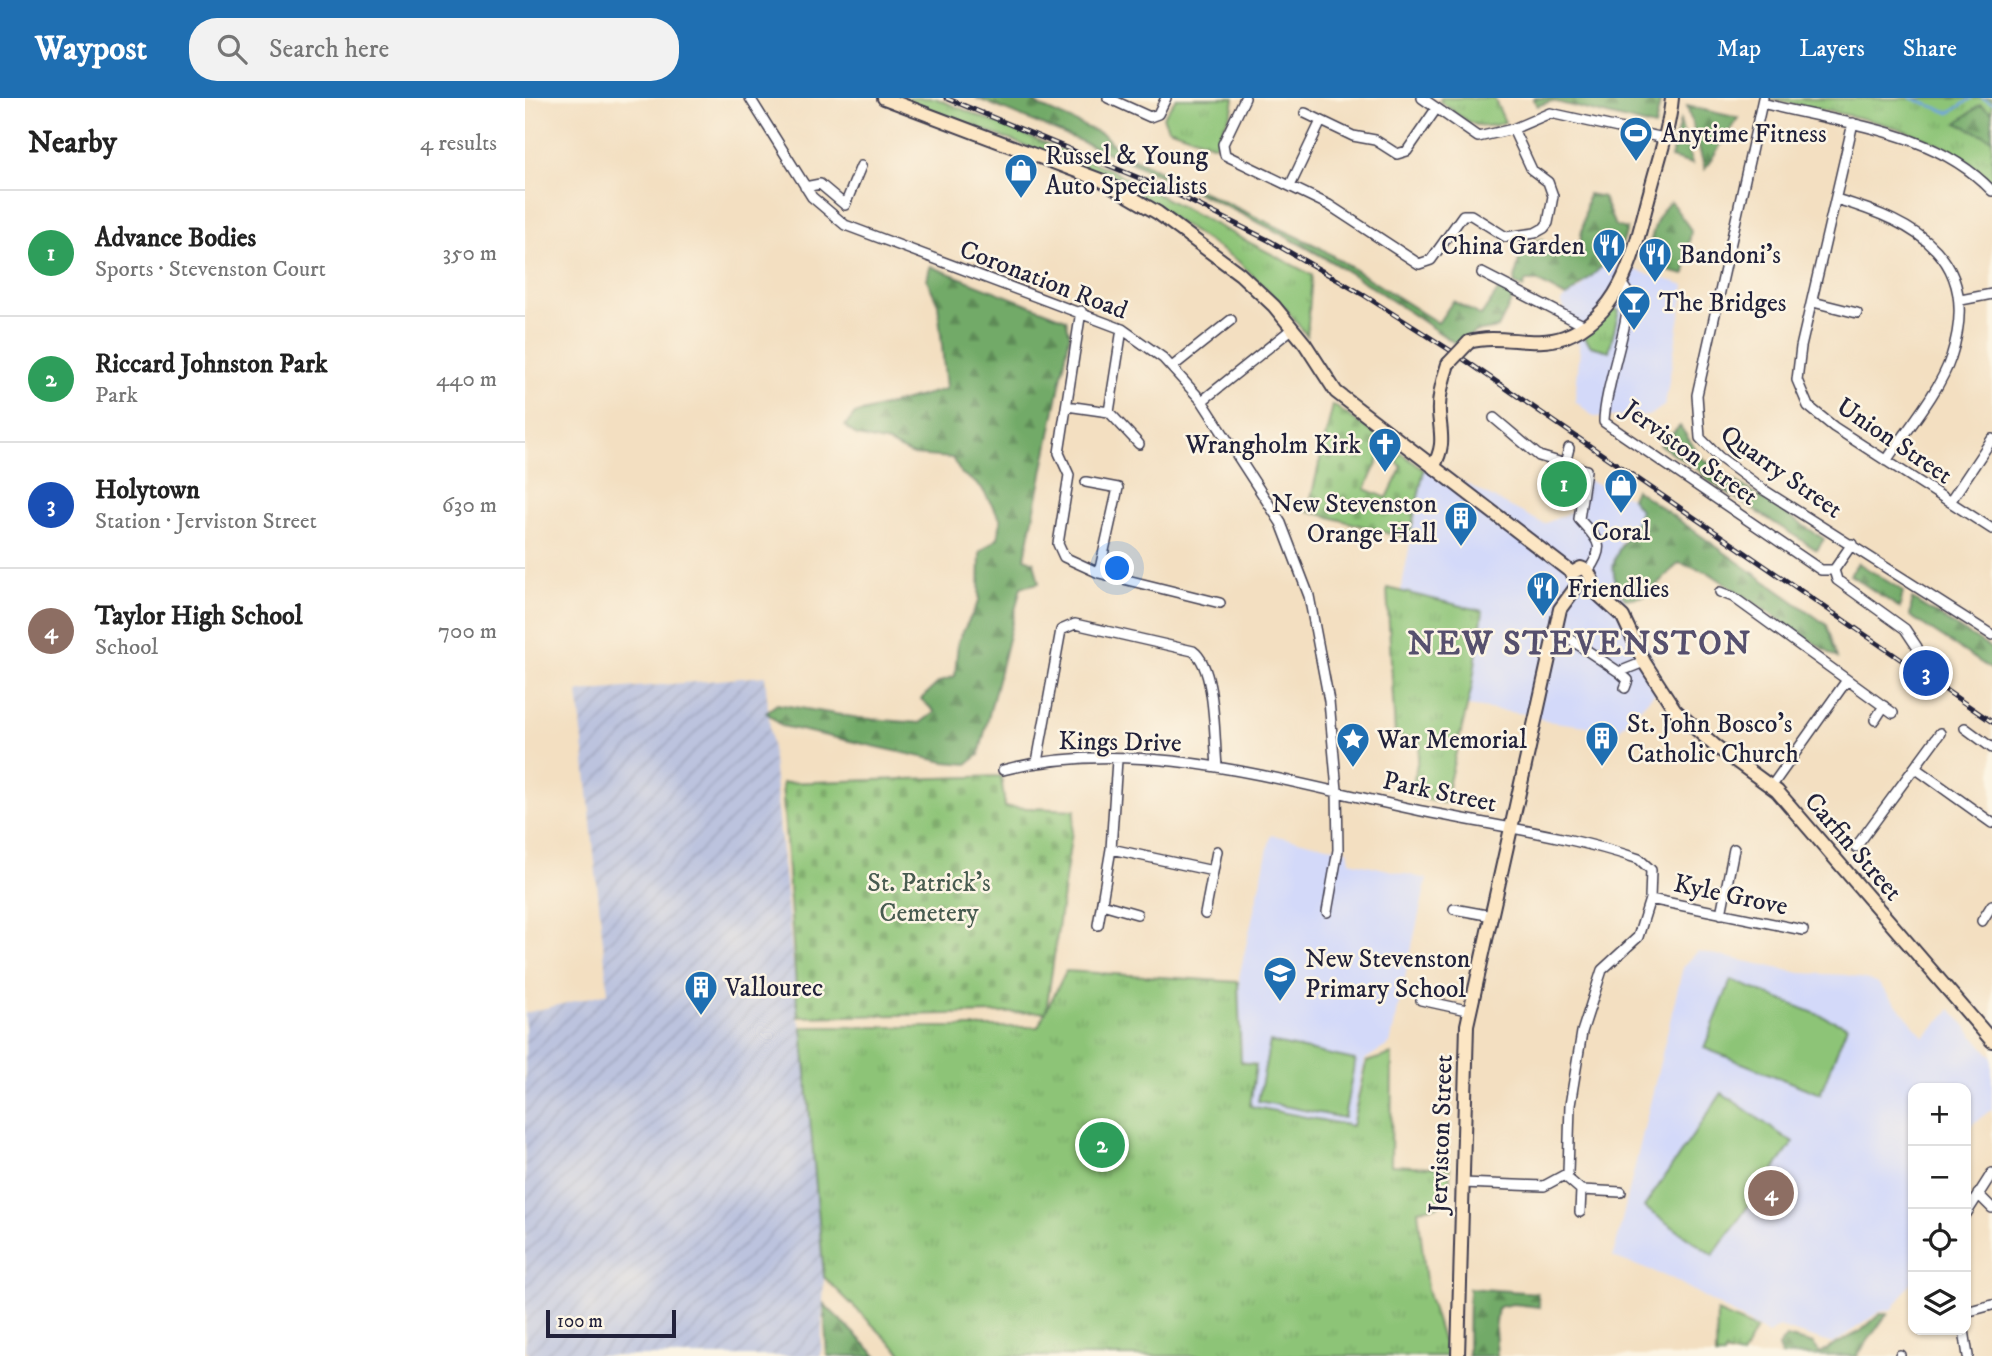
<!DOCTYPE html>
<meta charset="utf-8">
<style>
body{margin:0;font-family:"IM FELL DW Pica",serif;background:#f2f2f2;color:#222}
.controls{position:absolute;right:21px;bottom:21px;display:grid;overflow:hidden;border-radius:14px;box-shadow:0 2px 5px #0004}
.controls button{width:63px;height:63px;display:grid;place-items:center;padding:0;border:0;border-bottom:2px solid #e0e0e0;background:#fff;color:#222;font:35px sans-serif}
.scale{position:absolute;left:21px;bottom:18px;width:130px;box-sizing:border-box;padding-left:7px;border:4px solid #22223b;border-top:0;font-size:19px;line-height:24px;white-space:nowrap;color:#22223b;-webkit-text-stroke:5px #fcf5e5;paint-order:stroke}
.you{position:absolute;left:593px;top:471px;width:24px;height:24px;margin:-18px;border:5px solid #fff;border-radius:50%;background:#1a73e8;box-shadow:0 0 0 10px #1a73e833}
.badge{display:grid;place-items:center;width:46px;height:46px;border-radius:50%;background:#1f6fb2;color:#fff;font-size:23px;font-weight:700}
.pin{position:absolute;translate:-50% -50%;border:4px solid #fff;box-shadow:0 2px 7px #0006}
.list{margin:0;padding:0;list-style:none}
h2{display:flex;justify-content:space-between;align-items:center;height:91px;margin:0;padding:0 28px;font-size:30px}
h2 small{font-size:23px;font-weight:400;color:#767676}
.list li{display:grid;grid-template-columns:46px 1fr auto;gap:21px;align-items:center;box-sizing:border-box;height:126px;padding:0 28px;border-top:2px solid #e0e0e0}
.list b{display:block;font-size:26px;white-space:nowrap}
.list p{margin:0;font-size:23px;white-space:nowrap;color:#767676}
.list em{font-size:23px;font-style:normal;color:#767676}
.icon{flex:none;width:38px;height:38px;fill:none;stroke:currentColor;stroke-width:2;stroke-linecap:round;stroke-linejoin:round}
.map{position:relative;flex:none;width:1467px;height:1258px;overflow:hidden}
header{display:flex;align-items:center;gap:42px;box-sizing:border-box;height:98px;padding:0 35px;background:#1f6fb2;color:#fff}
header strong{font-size:33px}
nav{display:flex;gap:38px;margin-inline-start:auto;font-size:24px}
.search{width:490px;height:63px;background:#f2f2f2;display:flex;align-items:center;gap:18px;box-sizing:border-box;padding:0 24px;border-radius:28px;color:#767676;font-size:26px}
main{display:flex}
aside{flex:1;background:#fff}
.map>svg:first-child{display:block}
.built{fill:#d3d9f9}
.industrial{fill:url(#industrial-furrows)}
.grass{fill:url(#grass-tufts);stroke:#587359;stroke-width:2}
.forest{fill:url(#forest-firs);stroke:#4a6652;stroke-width:2}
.cemetery{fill:url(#cemetery-stones);stroke:#587359;stroke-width:2}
.pitch{fill:#8dc477;stroke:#587359;stroke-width:2}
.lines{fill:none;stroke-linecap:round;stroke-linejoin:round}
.stream{stroke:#6fa5dd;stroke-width:2.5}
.street-casing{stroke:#413e4f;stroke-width:12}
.secondary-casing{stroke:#413e4f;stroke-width:16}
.street{stroke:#fff;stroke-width:9}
.secondary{stroke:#fce6c4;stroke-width:12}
.rail-casing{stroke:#22223b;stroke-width:5}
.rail{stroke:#fcf5e5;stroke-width:2.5;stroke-dasharray:8;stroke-linecap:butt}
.secondary-bridge-casing{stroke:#413e4f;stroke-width:16;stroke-linecap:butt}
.secondary-bridge{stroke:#fce6c4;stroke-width:12}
.labels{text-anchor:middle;stroke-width:5;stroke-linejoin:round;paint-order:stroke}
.poi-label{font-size:26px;fill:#22223b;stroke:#fcf5e5;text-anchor:start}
.street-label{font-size:26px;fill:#22223b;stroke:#fcf5e5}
.park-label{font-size:26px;fill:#475b50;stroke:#fcf5e5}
.district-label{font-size:33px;font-weight:bold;letter-spacing:2px;fill:#56506e;stroke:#fcf5e5}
</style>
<header>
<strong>Waypost</strong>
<div class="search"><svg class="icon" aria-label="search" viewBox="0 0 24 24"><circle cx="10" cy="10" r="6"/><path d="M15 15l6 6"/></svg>Search here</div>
<nav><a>Map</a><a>Layers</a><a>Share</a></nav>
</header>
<main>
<aside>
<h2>Nearby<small>4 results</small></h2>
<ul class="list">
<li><span class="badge" style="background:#2e9e5b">1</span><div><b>Advance Bodies</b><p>Sports · Stevenston Court</p></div><em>350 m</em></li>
<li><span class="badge" style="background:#2e9e5b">2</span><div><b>Riccard Johnston Park</b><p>Park</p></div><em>440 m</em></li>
<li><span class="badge" style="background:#1a4fb4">3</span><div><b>Holytown</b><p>Station · Jerviston Street</p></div><em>630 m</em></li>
<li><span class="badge" style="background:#8d6e63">4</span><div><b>Taylor High School</b><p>School</p></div><em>700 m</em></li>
</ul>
</aside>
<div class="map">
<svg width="1467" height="1258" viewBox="0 0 1467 1258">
<defs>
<pattern id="industrial-furrows" width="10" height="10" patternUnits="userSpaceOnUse" patternTransform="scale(1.75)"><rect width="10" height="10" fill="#bcc3de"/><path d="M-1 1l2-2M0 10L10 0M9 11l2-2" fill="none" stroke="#a1a7bf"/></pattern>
<pattern id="grass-tufts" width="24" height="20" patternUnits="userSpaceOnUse" patternTransform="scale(1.75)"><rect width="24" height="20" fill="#8dc477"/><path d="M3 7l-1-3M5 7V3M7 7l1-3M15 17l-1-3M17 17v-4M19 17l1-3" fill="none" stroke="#79a868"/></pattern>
<pattern id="forest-firs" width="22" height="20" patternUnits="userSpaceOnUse" patternTransform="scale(1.75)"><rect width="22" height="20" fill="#72aa68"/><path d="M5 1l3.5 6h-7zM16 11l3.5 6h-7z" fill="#5d8a57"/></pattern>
<pattern id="cemetery-stones" width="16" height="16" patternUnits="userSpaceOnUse" patternTransform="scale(1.75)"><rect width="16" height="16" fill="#8dc477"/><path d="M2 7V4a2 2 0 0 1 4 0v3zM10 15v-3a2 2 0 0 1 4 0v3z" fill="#79a868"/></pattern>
</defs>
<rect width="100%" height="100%" fill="#fcf5e5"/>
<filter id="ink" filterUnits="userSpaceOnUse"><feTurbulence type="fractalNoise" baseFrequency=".0143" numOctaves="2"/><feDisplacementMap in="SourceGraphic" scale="14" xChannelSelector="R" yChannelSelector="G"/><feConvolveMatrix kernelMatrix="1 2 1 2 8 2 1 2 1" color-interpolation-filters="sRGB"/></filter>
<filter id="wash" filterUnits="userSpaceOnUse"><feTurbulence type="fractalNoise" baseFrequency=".00686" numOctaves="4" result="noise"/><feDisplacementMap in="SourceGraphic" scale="28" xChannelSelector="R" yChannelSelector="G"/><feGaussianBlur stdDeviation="1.57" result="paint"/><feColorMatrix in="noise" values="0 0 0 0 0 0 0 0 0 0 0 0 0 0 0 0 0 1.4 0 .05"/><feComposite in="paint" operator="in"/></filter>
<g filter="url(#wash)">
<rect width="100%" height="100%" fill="#f3dfc1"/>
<!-- built -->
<path class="built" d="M1080,163l80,24 -20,120 -16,11 -55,1 -19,-16 5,-53 -19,-47 20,-13z
M905,367l114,59 29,-13 6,-34 52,21 9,12 -3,11 -17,23 -5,40 29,53 18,48 -43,45 -73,-9 -14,-6 -65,-9 5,-20 -71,-95 23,-121z
M746,737l77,15 2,11 77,18 -37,165 -26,16 -13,65 -101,-20 7,-41 -15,-3 -3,-84z
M1173,853l102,22 47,2 30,7 47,55 27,-28 41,48v52l-26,20v-41h-53v192l-20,29 -14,3 -46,32 -54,-17 -11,7 -95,-55 -60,-22 70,-290z"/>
<!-- industrial -->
<path class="industrial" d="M240,578l33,341 4,10 22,250 -3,79h-290l-6,-7v-336l83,-20 -30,-301z"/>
<!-- grass -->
<path class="grass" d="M374,0h36l176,72 201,105 -5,61 -21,-27 -48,-48 -127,-83z
M651,0h58l-2,13 -17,34 -47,-17 -5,-11z
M916,0h53l11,24c-30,12 -42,-4 -65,-21z
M1467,0v84c-56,-58 -148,-66 -224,-83z
M1089,210l5,3 -10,40 -18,-5 -9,-11z
M862,490l96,23 -11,75 -28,117 -33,-7 10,-54 -26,-7z
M541,873l172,11 3,80 15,3 -6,41 102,20 14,-64 26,-8 -1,111 59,3 -1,28 -12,10 -19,4 9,80 20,66h-543l-80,-79 -22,-250h236z
M1192,1214l39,17 -14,27 -17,-4 -1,4h-8z"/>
<!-- forest -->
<path class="forest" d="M451,0h56l7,8 65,29 16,17 199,95 119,76 15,-22 28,15 19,-28 14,8 -16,32 -23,4 -19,12c-49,-33 -97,-68 -149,-96 -106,-58 -218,-104 -331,-150z
M1008,0h128l-6,29 -103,-26 -15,5z
M1455,7l12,7v27l-35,-16z
M1162,8l51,12 -33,51z
M1155,23l12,43 -21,-6z
M1063,96l15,3 12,29 12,3c-2,6 -3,12 -6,17 -4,8 -46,46 -55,51l-29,-16h-11l-3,7 -9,-4 8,-39 20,-6 5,14 31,2z
M1146,104l20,28 -6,45 -34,-8c-5,-18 4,-54 20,-65z
M405,168l136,53 4,16 -45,223 9,4 5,21 -18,4 -42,168 -12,9 -22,-2 -163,-36 -16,-14 11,-8 82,14 61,5 15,-11 -14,-13 18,-17 16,-6 3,-35 21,-40 1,-49 18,-14 3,-18 -20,-33 -20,-14 -9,-15 -39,-3 -25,-12 -31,-7 -12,-10 10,-12 91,-25 -8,-85 -11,-24z
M1155,328l20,30 14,11 110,72 -7,11 -111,-71 -7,-9 -39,-25z
M1110,391l192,136 10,33 -128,-85 -30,-10 -34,33 -20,3c-30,-43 6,-53 15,-89l-9,-12z
M1333,465l45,28 -3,17 -50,-33z
M1387,501l80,50v21l-82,-54z
M944,1190l68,5 3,14 -27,-3 -15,3 -3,22 2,27h-29z
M299,1206l53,52h-50z
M1355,1216h7l-30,42 -76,-1 -3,-8 8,-10 27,7 7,9 41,-22z"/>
<!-- cemetery -->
<path class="cemetery" d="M808,307l61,42 -1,5h-11l-17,37 22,9 15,-31 -6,-6 5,-8 23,17 -15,69 -101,-28z
M476,678l4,31 70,3 -29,202 -248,5 -16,-234z"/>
<!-- pitch -->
<path class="pitch" d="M1206,882l116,46 -27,68 -116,-46z
M745,944l85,18 -11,58 -86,-17z
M1197,995l71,50 -80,112 -69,-48z"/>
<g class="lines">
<!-- stream -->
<path class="stream" d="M1386,0l39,15 22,-15
M1457,0l10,5"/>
</g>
</g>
<g filter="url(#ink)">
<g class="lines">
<defs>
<path id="street" d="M225,0l62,99 33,28 277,104 41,29 39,43 79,122 28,73 20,105 8,89 1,60 -11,62
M583,0l42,19 8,-3 8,-16
M720,0l-22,46 2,11 104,50 90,59 12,-4 32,-45h8l35,22 29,-4 9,-5 4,-5 5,-27 -5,-14 -16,-12 -19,-41
M897,0l56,39 35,-8 37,-16 114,25
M1238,0l-66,297 3,43 19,19 45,33 228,145
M1237,5c78,21 172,26 230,88
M780,15l48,23 22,4 22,14 10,-3 29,-42
M1328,25l-52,224 -4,33 11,26 26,21 158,102
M765,88l31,-65
M280,89l15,-3 25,21 16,-39
M1311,101c82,24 147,60 115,158 -11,34 -45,74 -65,104
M957,175l103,53
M1096,185c2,3 5,6 6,9 6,24 -23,96 -23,130l217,148h13l3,10 68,49 12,18
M1436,202l31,-6
M1288,204l44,11
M556,213l-22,142 10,22 -11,69 6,13 35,16 121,30
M647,269l59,-47
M677,303l91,-73
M542,308l42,6 13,-83
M584,314l30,32
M969,320l45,38 47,14 -7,49c19,22 28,25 9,52
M1040,366l4,-16
M561,384l32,6 -19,85
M1425,404l42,-63
M1309,472l18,-26
M1195,494l13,5 160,116
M1030,531l64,43 25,-10
M1094,574l9,8 -3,8
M1350,622l9,-14
M1440,630l27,20
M512,664l24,-132 14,-6 118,27c23,16 21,87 24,115
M1390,670l77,55
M478,672c141,-36 286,14 424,42 70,14 144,24 212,47l12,11 -1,29 -12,38 -36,33 -20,62 -12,73 -2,68 -24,13 -82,-3
M1246,689l76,-107
M1331,749l84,-114
M586,751l102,22
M1125,801l153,31
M577,806l35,10
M929,811l38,7
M680,816l12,-63
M1196,816l13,-65
M1457,823l10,-16
M573,827l13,-76 6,-89
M896,902l50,11
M1041,1079l15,13 40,2
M1453,1096l14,14
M1055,1114l1,-22
M1441,1116l26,-41
M1441,1214l26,-7
M1439,1232l4,26
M1375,1258v-1"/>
<path id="secondary" d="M359,0l219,83 55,32 82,61 34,32 31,38 31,48 236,181
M944,244c31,-9 65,6 95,-5 61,-23 71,-91 86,-145 8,-31 19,-62 22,-94
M908,369c12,-21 8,-31 6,-54 -1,-16 4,-34 9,-49
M1047,475l9,-5 7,3 4,9 -2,7
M1065,489l33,30 21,45 31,48 39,35 63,46 215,250
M933,1258l9,-331 93,-416 14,-19"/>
</defs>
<!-- street casing -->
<use href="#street" class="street-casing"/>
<!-- secondary casing -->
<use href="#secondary" class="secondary-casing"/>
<!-- street -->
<use href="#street" class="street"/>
<!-- secondary -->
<use href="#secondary" class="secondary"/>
<defs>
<path id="rail" d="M421,0l222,92 102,51 92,53 94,60 536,368"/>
</defs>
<!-- rail casing -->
<use href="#rail" class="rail-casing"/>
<!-- rail -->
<use href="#rail" class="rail"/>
<defs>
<path id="secondary-bridge" d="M923,266l21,-22"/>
</defs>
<!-- secondary-bridge casing -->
<use href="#secondary-bridge" class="secondary-bridge-casing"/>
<!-- secondary-bridge -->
<use href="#secondary-bridge" class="secondary-bridge"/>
</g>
</g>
<!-- icons -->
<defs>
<symbol id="stadium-pin" viewBox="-11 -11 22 30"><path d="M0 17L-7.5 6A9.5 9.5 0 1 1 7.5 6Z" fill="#1f6fb2" stroke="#fcf5e5"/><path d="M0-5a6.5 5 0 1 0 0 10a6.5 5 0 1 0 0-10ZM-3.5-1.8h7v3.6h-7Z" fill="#fff"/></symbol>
<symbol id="shop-pin" viewBox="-11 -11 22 30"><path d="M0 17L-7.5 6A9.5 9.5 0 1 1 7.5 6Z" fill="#1f6fb2" stroke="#fcf5e5"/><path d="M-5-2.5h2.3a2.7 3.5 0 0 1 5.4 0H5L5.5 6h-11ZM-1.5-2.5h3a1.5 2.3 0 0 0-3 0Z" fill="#fff"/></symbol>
<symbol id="restaurant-pin" viewBox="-11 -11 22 30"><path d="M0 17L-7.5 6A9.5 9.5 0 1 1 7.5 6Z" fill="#1f6fb2" stroke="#fcf5e5"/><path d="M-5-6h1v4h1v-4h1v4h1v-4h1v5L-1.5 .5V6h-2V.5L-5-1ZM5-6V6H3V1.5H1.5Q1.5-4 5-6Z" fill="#fff"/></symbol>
<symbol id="bar-pin" viewBox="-11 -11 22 30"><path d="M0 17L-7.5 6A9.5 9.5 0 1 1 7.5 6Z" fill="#1f6fb2" stroke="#fcf5e5"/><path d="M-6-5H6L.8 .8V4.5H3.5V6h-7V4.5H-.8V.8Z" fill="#fff"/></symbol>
<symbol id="church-pin" viewBox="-11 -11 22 30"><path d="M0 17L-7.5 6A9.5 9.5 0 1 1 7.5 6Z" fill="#1f6fb2" stroke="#fcf5e5"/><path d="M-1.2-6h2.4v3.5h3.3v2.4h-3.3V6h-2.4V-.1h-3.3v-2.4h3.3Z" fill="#fff"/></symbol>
<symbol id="building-pin" viewBox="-11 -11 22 30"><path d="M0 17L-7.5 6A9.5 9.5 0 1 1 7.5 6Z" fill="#1f6fb2" stroke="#fcf5e5"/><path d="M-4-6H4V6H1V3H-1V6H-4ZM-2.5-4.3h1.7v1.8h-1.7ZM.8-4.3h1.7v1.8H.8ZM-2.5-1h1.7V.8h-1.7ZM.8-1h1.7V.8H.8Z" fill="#fff"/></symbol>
<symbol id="sight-pin" viewBox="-11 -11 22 30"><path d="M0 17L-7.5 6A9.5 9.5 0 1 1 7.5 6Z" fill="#1f6fb2" stroke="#fcf5e5"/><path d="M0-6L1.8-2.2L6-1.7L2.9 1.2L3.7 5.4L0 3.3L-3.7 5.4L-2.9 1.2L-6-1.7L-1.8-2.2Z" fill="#fff"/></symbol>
<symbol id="school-pin" viewBox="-11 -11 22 30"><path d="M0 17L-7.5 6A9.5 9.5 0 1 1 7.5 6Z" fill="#1f6fb2" stroke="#fcf5e5"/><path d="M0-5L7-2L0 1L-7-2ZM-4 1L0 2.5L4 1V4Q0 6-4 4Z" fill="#fff"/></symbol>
</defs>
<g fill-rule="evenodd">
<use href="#stadium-pin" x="1092" y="16" width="38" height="52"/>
<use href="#shop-pin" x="477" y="53" width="38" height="52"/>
<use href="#restaurant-pin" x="1065" y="128" width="38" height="52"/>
<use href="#restaurant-pin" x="1111" y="137" width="38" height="52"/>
<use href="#bar-pin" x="1090" y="185" width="38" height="52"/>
<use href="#church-pin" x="841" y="327" width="38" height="52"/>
<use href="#shop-pin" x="1077" y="368" width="38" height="52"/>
<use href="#building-pin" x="917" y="401" width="38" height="52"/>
<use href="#restaurant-pin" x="999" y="471" width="38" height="52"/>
<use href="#building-pin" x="1058" y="621" width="38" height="52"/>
<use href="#sight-pin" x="809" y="622" width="38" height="52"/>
<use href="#school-pin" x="736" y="856" width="38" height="52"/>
<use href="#building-pin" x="157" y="870" width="38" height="52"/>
</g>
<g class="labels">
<!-- poi labels -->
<g class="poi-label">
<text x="1136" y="44">Anytime Fitness</text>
<text x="520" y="66">Russel &amp; Young<tspan x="520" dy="30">Auto Specialists</tspan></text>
<text x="1060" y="156" text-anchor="end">China Garden</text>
<text x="1154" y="165">Bandoni's</text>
<text x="1134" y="213">The Bridges</text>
<text x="836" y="355" text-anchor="end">Wrangholm Kirk</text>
<text x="912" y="414" text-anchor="end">New Stevenston<tspan x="912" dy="30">Orange Hall</tspan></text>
<text x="1096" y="442" text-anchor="middle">Coral</text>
<text x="1042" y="499">Friendlies</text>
<text x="1102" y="634">St. John Bosco's<tspan x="1102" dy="30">Catholic Church</tspan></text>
<text x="852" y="650">War Memorial</text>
<text x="780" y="869">New Stevenston<tspan x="780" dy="30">Primary School</tspan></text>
<text x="200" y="898">Vallourec</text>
</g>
<!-- street labels -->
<g class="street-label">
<text transform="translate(519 181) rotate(21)" y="9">Coronation Road</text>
<text transform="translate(1370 342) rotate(34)" y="9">Union Street</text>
<text transform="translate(1166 354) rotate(36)" y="9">Jerviston Street</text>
<text transform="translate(1257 373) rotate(35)" y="9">Quarry Street</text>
<text transform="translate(595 643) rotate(1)" y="9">Kings Drive</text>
<text transform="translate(915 693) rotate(12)" y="9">Park Street</text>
<text transform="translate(1329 748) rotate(49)" y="9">Carfin Street</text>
<text transform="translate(1206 796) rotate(12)" y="9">Kyle Grove</text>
<text transform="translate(915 1036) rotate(-88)" y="9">Jerviston Street</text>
</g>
<!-- park labels -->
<g class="park-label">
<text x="404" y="793">St. Patrick's<tspan x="404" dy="30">Cemetery</tspan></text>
</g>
<!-- district labels -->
<g class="district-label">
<text x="1055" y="556">NEW STEVENSTON</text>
</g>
</g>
</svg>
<div class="controls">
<button>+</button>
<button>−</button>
<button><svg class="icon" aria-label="locate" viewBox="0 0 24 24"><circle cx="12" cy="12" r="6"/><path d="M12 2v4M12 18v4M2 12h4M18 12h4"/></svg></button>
<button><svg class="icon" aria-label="layers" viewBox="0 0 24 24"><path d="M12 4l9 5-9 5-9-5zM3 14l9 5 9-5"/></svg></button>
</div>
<div class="scale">100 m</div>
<div class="you"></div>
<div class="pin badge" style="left:1039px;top:386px;background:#2e9e5b">1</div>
<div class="pin badge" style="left:577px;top:1047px;background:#2e9e5b">2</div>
<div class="pin badge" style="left:1401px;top:575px;background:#1a4fb4">3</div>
<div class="pin badge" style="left:1246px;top:1095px;background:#8d6e63">4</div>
</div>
</main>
